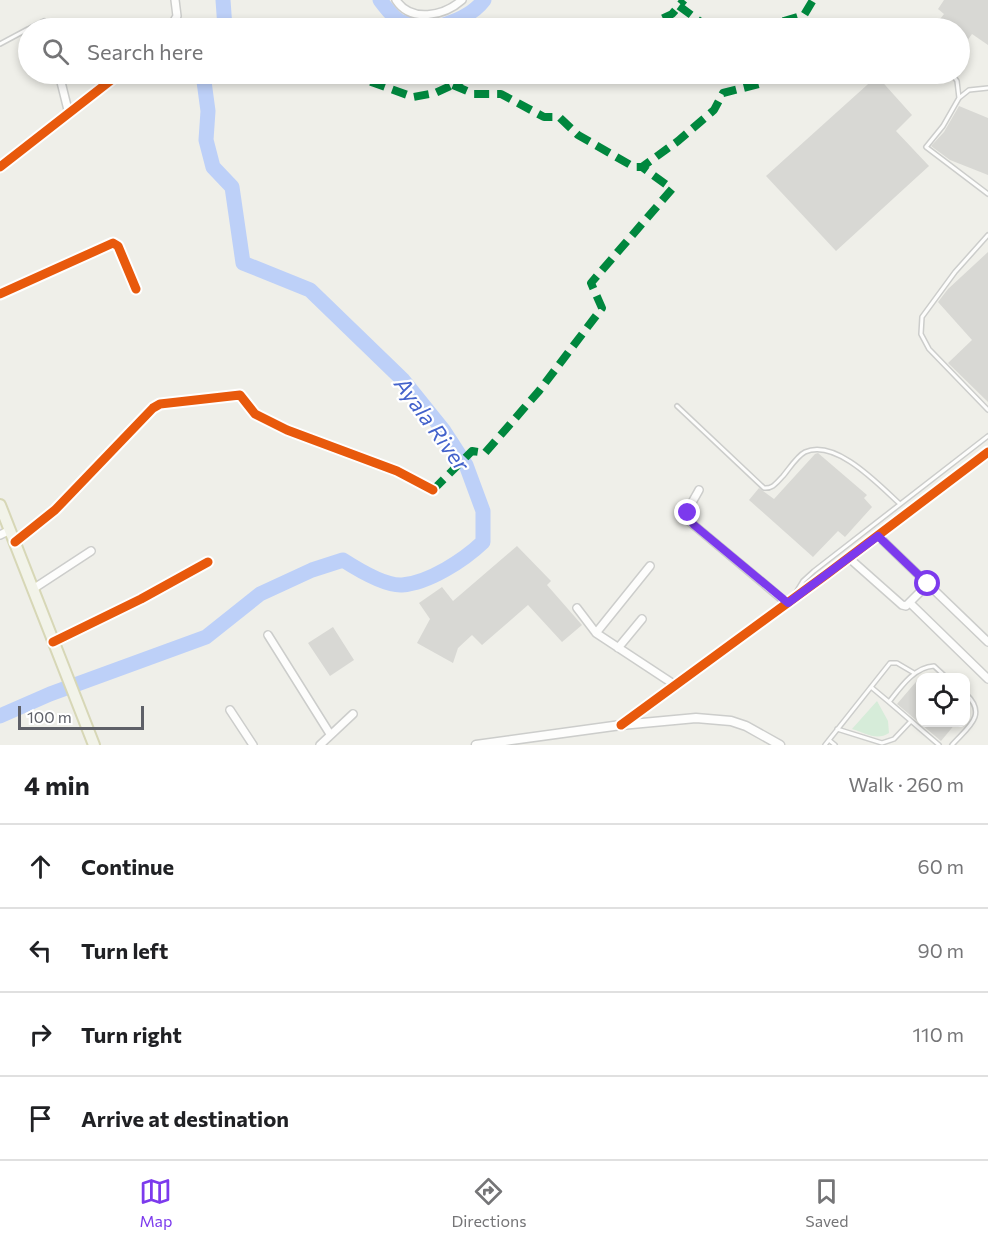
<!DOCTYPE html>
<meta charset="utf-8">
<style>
body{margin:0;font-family:Commissioner,sans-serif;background:#f2f2f2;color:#202124}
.controls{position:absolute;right:18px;bottom:18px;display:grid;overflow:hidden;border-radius:12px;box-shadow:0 3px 9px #0003}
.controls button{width:54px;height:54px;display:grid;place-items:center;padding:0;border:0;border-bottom:2px solid #e0e0e0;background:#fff;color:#202124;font:30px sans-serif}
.scale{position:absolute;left:18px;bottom:15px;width:126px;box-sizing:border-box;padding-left:6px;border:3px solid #5e6068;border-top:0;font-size:16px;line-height:21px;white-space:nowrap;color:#5e6068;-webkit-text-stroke:4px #fff;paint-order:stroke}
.stop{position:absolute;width:18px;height:18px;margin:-14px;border:4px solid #7c3aed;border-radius:50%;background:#fff}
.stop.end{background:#7c3aed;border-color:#fff;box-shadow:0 2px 6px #0008}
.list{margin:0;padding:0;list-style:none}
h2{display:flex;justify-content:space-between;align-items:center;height:78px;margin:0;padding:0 24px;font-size:26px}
h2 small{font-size:20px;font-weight:400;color:#757577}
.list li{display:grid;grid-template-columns:39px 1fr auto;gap:18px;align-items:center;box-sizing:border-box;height:84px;padding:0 24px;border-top:2px solid #e0e0e0}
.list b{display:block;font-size:22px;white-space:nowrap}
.list em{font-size:20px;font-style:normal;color:#757577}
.icon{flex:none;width:33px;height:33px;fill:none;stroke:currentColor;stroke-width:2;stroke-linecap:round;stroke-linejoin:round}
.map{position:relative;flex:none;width:988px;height:745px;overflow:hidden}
.search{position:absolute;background:#fff;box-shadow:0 3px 9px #0003;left:18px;right:18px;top:18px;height:66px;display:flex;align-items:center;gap:15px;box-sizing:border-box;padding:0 21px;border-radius:33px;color:#757577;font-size:22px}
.sheet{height:414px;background:#fff}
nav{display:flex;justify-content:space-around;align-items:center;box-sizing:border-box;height:84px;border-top:2px solid #e0e0e0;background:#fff;font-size:16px;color:#757577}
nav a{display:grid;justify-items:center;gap:3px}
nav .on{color:#7c3aed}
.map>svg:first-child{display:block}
.green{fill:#d6ecd9}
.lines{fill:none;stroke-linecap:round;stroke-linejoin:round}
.river{stroke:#bdd0f8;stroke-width:15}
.building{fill:#d8d8d4}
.service-casing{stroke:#cccdcb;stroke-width:6}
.minor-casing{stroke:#cccdcb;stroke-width:10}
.tertiary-casing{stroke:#cccdcb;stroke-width:11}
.primary-casing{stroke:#d7d7b6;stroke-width:14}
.service{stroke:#fdfdfc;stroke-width:3}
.minor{stroke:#fdfdfc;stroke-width:7}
.tertiary{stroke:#fdfdfc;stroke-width:8}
.primary{stroke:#f2f3e9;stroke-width:10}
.quiet{stroke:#00873e;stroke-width:8;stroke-dasharray:15 8;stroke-linecap:butt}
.cycleway-casing{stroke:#fff;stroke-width:13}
.cycleway{stroke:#e8590c;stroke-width:9}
.route{stroke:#7c3aed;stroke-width:8}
.labels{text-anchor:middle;stroke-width:4.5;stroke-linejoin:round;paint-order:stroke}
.water-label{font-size:22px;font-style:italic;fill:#4362cb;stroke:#fff}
</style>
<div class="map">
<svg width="988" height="745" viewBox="0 0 988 745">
<rect width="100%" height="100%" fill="#efefe9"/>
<!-- green -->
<path class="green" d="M877,701l11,20 1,12c-12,8 -24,0 -37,-4z"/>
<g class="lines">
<!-- river -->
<path class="river" d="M223,0l2,28
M380,0c18,24 19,23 48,28
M435,28c18,-6 37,-12 49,-28
M0,716l50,-22 156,-57 54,-43 52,-24 31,-10c14,9 42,26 59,25 27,-2 62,-25 81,-43v-31l-17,-46 -22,-34 -41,-51 -93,-90 -67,-27 -11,-76 -19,-20 -7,-27 2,-29 -5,-37"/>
</g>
<!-- building -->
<path class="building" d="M944,0h44v45l-16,-11 -12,17v-23h-27l11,-14 -6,-5z
M877,76l35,39 -16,16 33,35 -93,85 -70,-75z
M959,106l29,12v57l-38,-15 -19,-14 13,-14z
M988,252v150l-40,-39 24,-23 -34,-38 10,-13z
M818,453l49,42 -3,3 8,9 -27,30 -7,-6 -25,26 -64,-57 10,-12 15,11 41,-45z
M517,546l34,35 -4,4 35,40 -20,17 -34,-37 -46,40 -10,-10 -14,13 -5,15 -36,-20 13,-24 -11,-16 23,-16 11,14z
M333,627l21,33 -24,16 -22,-33z
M921,676v47h35l-15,18 -44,-37z"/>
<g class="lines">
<defs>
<path id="service" d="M30,28l14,-7
M0,44l28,-15
M952,74l5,7 2,17
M988,88l-19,2 -10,8 -16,28 -17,21 62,47
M988,235l-33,37 -33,45 -1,17 8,15 59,61
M677,406l87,82c9,1 13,-6 19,-12 6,-7 14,-20 22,-24 31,-14 75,34 95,52
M795,594l8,-13 11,-10 174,-135
M871,687l18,15c11,-14 25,-35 45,-36l13,12
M889,702l50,43
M837,729l45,14 12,-4 17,-18
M829,740l6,5
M825,745l65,-82h7l17,10
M952,745c16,-18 36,-30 14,-51"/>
<path id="minor" d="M396,0c15,23 48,16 66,0
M170,28l7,-12 -2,-16
M59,74l10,40
M0,167l119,-93
M0,294l113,-51 5,3 18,43
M699,490c-5,10 -14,20 -9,32l97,81
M0,535l10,-5
M878,536l110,106
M15,542l40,-32 98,-102 7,-4 80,-9 15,19 32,16 110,41 36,19
M849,558l53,47 4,1 22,-22
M33,589l58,-38
M910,603l78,76
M577,608l19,25 79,52
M596,633l54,-67
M268,635l62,99
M53,642l88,-43 67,-37
M618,648l24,-29
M230,710l23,35
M621,725l206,-151 161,-122
M320,745l33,-31"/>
<path id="tertiary" d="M476,745l145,-20 75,-7 35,3 15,5 34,19"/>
<path id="primary" d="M0,505l94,240"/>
</defs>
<!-- service casing -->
<use href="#service" class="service-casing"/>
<!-- minor casing -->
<use href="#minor" class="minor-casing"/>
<!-- tertiary casing -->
<use href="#tertiary" class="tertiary-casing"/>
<!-- primary casing -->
<use href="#primary" class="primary-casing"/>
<!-- service -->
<use href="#service" class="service"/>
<!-- minor -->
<use href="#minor" class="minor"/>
<!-- tertiary -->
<use href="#tertiary" class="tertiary"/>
<!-- primary -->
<use href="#primary" class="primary"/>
<!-- quiet -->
<path class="quiet" d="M679,6l30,22
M642,28l30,-14 12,-14
M761,28l43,-13 9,-15
M349,74l64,23 22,-4 41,-19
M453,85l21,9h27l43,23h15l19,18 56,32h8l36,-26 36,-31 9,-17 36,-9 9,-10
M433,490l39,-39 13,2 54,-62 63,-83 -11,-25 81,-94 -30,-22"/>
<defs>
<path id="cycleway" d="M0,167l119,-93
M0,294l113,-51 5,3 18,43
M15,542l40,-32 98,-102 7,-4 80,-9 15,19 32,16 110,41 36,19
M53,642l88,-43 67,-37
M621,725l206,-151 161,-122"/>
</defs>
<!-- cycleway casing -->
<use href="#cycleway" class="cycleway-casing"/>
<!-- cycleway -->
<use href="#cycleway" class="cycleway"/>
</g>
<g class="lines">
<!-- route -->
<path class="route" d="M688,513v5l6,7 94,78 90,-67 50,48"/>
</g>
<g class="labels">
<!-- water labels -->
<g class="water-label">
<text transform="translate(432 424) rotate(54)" y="8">Ayala River</text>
</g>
</g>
</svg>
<div class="controls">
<button><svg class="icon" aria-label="locate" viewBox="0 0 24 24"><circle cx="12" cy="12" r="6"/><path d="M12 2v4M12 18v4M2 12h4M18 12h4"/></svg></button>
</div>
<div class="scale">100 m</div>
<div class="stop" style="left:928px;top:584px"></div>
<div class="stop end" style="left:688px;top:513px"></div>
<div class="search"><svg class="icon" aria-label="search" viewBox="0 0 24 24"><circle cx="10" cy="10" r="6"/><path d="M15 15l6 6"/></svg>Search here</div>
</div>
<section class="sheet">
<h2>4 min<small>Walk · 260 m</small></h2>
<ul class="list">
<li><svg class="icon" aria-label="ahead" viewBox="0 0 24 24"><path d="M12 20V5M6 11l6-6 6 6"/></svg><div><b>Continue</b></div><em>60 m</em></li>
<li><svg class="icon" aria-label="left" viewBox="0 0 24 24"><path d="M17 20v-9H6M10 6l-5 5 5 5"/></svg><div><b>Turn left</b></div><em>90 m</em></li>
<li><svg class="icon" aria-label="right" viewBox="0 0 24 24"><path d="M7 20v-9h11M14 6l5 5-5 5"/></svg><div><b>Turn right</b></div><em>110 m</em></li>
<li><svg class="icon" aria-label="arrive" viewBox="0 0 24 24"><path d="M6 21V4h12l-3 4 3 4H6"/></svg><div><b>Arrive at destination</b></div></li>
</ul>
</section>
<nav>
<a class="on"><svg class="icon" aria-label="map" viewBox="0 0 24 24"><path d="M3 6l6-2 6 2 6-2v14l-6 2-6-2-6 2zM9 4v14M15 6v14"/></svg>Map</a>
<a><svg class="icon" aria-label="directions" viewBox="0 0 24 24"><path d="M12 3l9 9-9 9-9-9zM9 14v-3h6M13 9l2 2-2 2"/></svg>Directions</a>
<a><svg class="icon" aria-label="saved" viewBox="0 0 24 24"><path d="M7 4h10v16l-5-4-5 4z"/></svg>Saved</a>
</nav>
